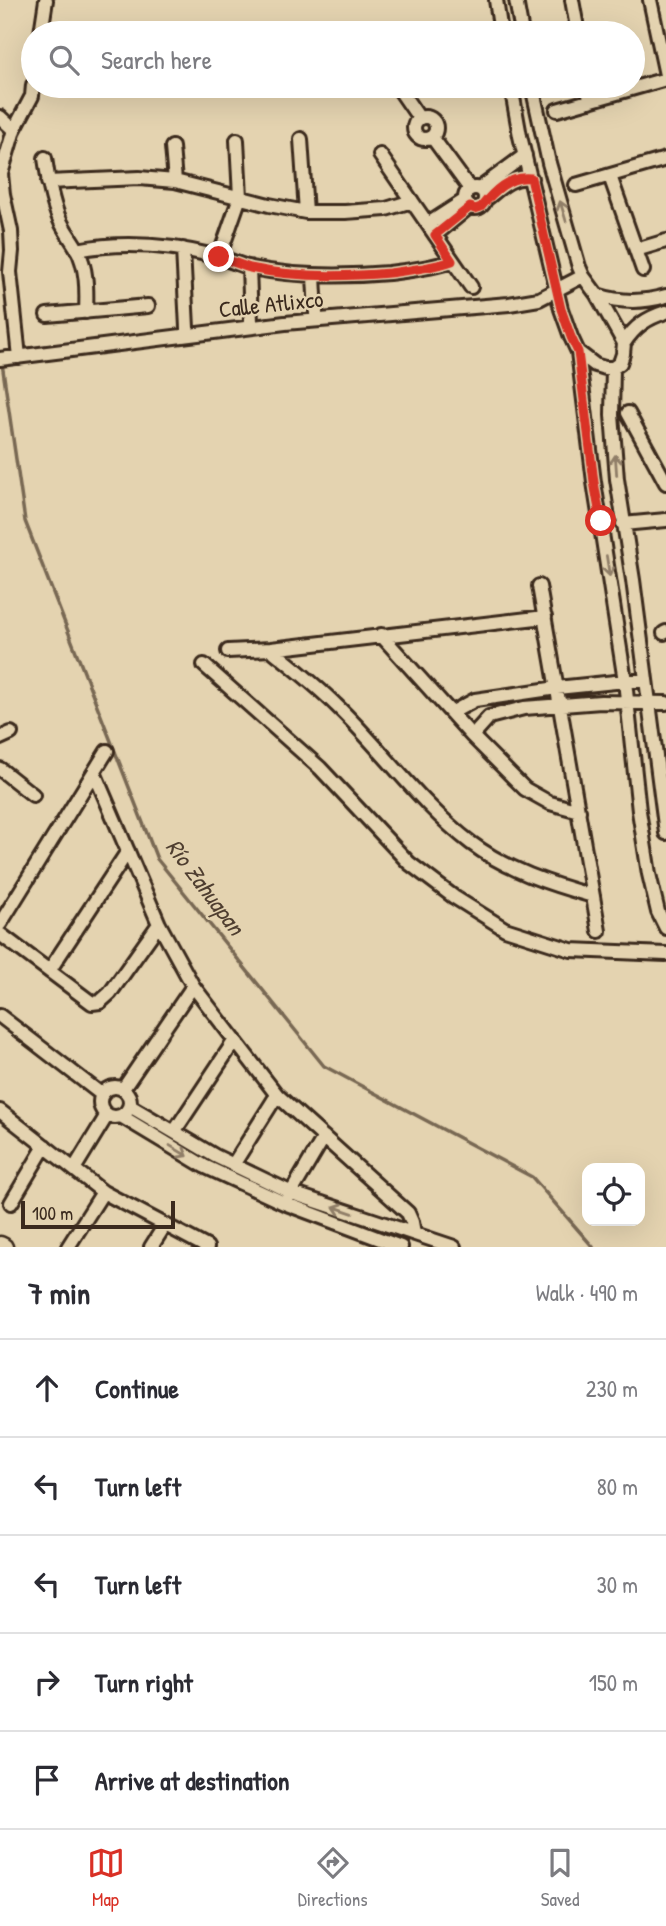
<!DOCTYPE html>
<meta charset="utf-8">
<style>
body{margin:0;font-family:"Patrick Hand",sans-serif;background:#f7f7f7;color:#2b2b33}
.controls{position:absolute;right:21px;bottom:21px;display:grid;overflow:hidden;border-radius:14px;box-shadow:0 7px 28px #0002}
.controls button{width:63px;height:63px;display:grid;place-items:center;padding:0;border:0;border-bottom:2px solid #e1e1e2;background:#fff;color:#2b2b33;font:35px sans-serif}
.scale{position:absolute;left:21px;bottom:18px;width:154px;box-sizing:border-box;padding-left:7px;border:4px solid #3b2a1e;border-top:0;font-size:19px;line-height:24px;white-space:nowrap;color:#3b2a1e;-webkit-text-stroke:5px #e4d3b0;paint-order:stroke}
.stop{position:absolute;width:21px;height:21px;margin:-16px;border:5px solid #d93025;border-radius:50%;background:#fff}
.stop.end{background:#d93025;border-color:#fff;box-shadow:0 2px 7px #0008}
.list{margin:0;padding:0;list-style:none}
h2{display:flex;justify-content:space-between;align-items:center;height:91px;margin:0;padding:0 28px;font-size:30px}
h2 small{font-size:23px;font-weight:400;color:#7c7c81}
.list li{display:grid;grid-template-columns:46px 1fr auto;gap:21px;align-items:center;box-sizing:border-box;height:98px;padding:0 28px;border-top:2px solid #e1e1e2}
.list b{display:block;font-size:26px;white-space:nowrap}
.list em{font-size:23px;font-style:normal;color:#7c7c81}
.icon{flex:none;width:38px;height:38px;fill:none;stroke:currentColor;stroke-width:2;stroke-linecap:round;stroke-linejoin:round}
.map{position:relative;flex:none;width:666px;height:1247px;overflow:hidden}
.search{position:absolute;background:#fff;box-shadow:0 7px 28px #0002;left:21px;right:21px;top:21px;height:77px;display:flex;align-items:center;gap:18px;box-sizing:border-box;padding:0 24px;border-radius:38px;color:#7c7c81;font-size:26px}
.sheet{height:581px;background:#fff}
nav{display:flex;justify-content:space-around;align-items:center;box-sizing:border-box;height:98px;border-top:2px solid #e1e1e2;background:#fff;font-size:19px;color:#7c7c81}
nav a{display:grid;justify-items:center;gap:4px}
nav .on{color:#d93025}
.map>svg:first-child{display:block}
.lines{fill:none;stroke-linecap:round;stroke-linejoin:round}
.stream{stroke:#786753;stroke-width:3.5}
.minor-casing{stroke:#3b2a1e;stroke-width:18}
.major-casing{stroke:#3b2a1e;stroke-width:21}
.minor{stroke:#e4d3b0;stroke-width:12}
.major{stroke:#e4d3b0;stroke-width:16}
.oneway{stroke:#907e67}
.route{stroke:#d93025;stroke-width:9}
.labels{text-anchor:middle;stroke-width:5;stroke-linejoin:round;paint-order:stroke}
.street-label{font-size:23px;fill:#3b2a1e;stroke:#e4d3b0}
.water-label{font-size:24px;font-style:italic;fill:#4f3e30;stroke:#e4d3b0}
</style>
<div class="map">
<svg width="666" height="1247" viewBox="0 0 666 1247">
<rect width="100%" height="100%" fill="#e4d3b0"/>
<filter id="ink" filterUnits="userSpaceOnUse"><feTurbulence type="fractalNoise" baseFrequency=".0143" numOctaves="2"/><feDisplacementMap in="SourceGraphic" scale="14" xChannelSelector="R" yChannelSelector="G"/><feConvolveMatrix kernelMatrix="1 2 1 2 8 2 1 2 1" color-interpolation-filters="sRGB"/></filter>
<g filter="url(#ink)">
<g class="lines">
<!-- stream -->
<path class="stream" d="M2,363l23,158 132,338 167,207 208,111 61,70"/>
<defs>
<path id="minor" d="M496,0l5,33
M516,0l6,33
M572,0l6,33
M650,0l16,75
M41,33l5,-33
M397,86l22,32
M511,86l9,50 41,173 10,28 7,15 17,13 10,3h8l7,-5 3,-9 1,-11 -27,-48 -14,-19 -4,-9 -30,-104 -17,-77
M588,86l2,15
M557,110l109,-31
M414 128a11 11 0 1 1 22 0a11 11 0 1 1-22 0Z
M0,117l14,13
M432,137l38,52
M301,139l5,73
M172,147l3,34
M380,155l91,132
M45,158c3,20 6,41 14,60 4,10 11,19 17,29 11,20 11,42 10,65
M610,176l33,94
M48,182l91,-4 36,3 94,24 37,7h39l41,-3 26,-8
M576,185l90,-26
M465 198a10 10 0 1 1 20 0a10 10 0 1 1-20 0Z
M479,189l46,-34
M486,199c14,-11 26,-24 45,-21
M428,224l37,-24
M435,235l34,-28
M183,249l4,79
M77,250c46,-9 93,-5 138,6 13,3 24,9 36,12 46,9 92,9 138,5 22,-3 43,-5 63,-12
M636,250l30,-9
M219,257l21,-60 -3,-57
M249,267l2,55
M314,276l2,38
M597,295c24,8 45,8 69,1
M47,315l101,-9
M624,343c11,-17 23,-25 42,-31
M578,352l16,130 31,199 14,130 10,63 9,38 8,16
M19,357l-9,-85 2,-21 -1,-20 -8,-37 -2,-20 13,-44 18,-34 1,-11
M0,359l285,-36 224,-19 30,-5 44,-23
M613,368l-1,47 5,64 16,101 33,253
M628,413l38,70
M623,524l43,-4
M539,586l60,345
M664,633l2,-1
M381,635l91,101 53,53 25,14 29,8
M271,649c22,18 45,36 65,56 46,44 84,99 135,138 36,27 79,41 122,53
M228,651l43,-2 274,-32
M204,665l116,103 89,95 45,34 51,32 66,21 95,4
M451,713l24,-13 82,-12 68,-7h21
M472,736l17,-19 35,-9 77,-6 65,1
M0,738l11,-5
M0,769l33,26
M94,772l65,152 34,62 84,109 131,118 4,9 2,11
M0,924l107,-173
M0,934l92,69 8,-1 10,-9 49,-69
M49,971l79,-120
M0,1016l101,78
M100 1102a15 15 0 1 1 30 0a15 15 0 1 1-30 0Z
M123,1089l70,-103
M130,1106l85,50 77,37 162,54
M0,1111l103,81 104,55
M121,1116l83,50 80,37 117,44
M174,1132l61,-92
M233,1165l44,-70
M74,1169l33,-54
M288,1198l36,-61
M11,1203l34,-57
M68,1247l35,-55
M151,1247l14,-22"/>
<path id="major" d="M0,1245l4,2"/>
</defs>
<!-- minor casing -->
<use href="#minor" class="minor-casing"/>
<!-- major casing -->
<use href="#major" class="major-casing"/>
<!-- minor -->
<use href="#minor" class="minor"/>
<!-- major -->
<use href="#major" class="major"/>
</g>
<!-- one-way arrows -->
<defs><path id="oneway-shaft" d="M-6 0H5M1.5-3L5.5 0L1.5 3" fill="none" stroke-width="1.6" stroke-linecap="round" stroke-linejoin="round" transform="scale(1.75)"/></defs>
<g class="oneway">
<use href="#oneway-shaft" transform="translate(563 211) rotate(-107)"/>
<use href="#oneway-shaft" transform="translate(616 465) rotate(-94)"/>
<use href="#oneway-shaft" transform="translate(608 566) rotate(81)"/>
<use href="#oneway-shaft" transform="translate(179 1151) rotate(31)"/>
<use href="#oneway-shaft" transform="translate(343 1210) rotate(-161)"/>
</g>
</g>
<g class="lines" filter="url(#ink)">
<!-- route -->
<path class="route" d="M219,257c10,3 21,8 31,11 46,10 93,9 139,5 21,-3 43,-5 63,-12l-17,-26 35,-28 5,2 6,-2c12,-15 28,-32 50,-29l30,131 10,28 7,15 16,130 7,39"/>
</g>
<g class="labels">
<!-- street labels -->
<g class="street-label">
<text transform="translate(271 304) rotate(-6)" y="8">Calle Atlixco</text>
</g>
<!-- water labels -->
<g class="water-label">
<text transform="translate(205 887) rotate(53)" y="8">Río Zahuapan</text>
</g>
</g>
</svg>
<div class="controls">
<button><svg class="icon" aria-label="locate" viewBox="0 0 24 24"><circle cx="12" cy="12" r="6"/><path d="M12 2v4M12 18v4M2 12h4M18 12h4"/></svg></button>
</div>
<div class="scale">100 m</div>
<div class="stop" style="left:601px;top:521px"></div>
<div class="stop end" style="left:219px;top:257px"></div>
<div class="search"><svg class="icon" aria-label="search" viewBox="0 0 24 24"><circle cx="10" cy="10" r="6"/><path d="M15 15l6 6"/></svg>Search here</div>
</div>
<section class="sheet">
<h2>7 min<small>Walk · 490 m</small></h2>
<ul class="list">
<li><svg class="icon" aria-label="ahead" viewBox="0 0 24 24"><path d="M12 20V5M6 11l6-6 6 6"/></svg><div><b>Continue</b></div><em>230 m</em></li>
<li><svg class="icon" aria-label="left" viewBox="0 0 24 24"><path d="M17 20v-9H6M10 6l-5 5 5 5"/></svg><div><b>Turn left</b></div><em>80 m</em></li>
<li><svg class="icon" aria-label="left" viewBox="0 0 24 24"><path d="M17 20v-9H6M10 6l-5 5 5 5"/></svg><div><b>Turn left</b></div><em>30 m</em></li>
<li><svg class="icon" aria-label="right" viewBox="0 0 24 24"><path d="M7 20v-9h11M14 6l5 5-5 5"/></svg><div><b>Turn right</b></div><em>150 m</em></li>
<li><svg class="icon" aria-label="arrive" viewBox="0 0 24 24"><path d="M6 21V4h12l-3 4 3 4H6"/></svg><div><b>Arrive at destination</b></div></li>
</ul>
</section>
<nav>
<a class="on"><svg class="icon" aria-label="map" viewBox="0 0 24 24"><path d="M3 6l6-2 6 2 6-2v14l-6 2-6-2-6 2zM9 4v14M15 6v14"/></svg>Map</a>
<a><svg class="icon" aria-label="directions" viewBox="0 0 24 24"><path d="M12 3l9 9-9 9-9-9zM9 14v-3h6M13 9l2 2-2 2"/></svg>Directions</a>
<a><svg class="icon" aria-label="saved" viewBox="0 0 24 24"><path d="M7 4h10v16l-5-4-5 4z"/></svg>Saved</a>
</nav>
